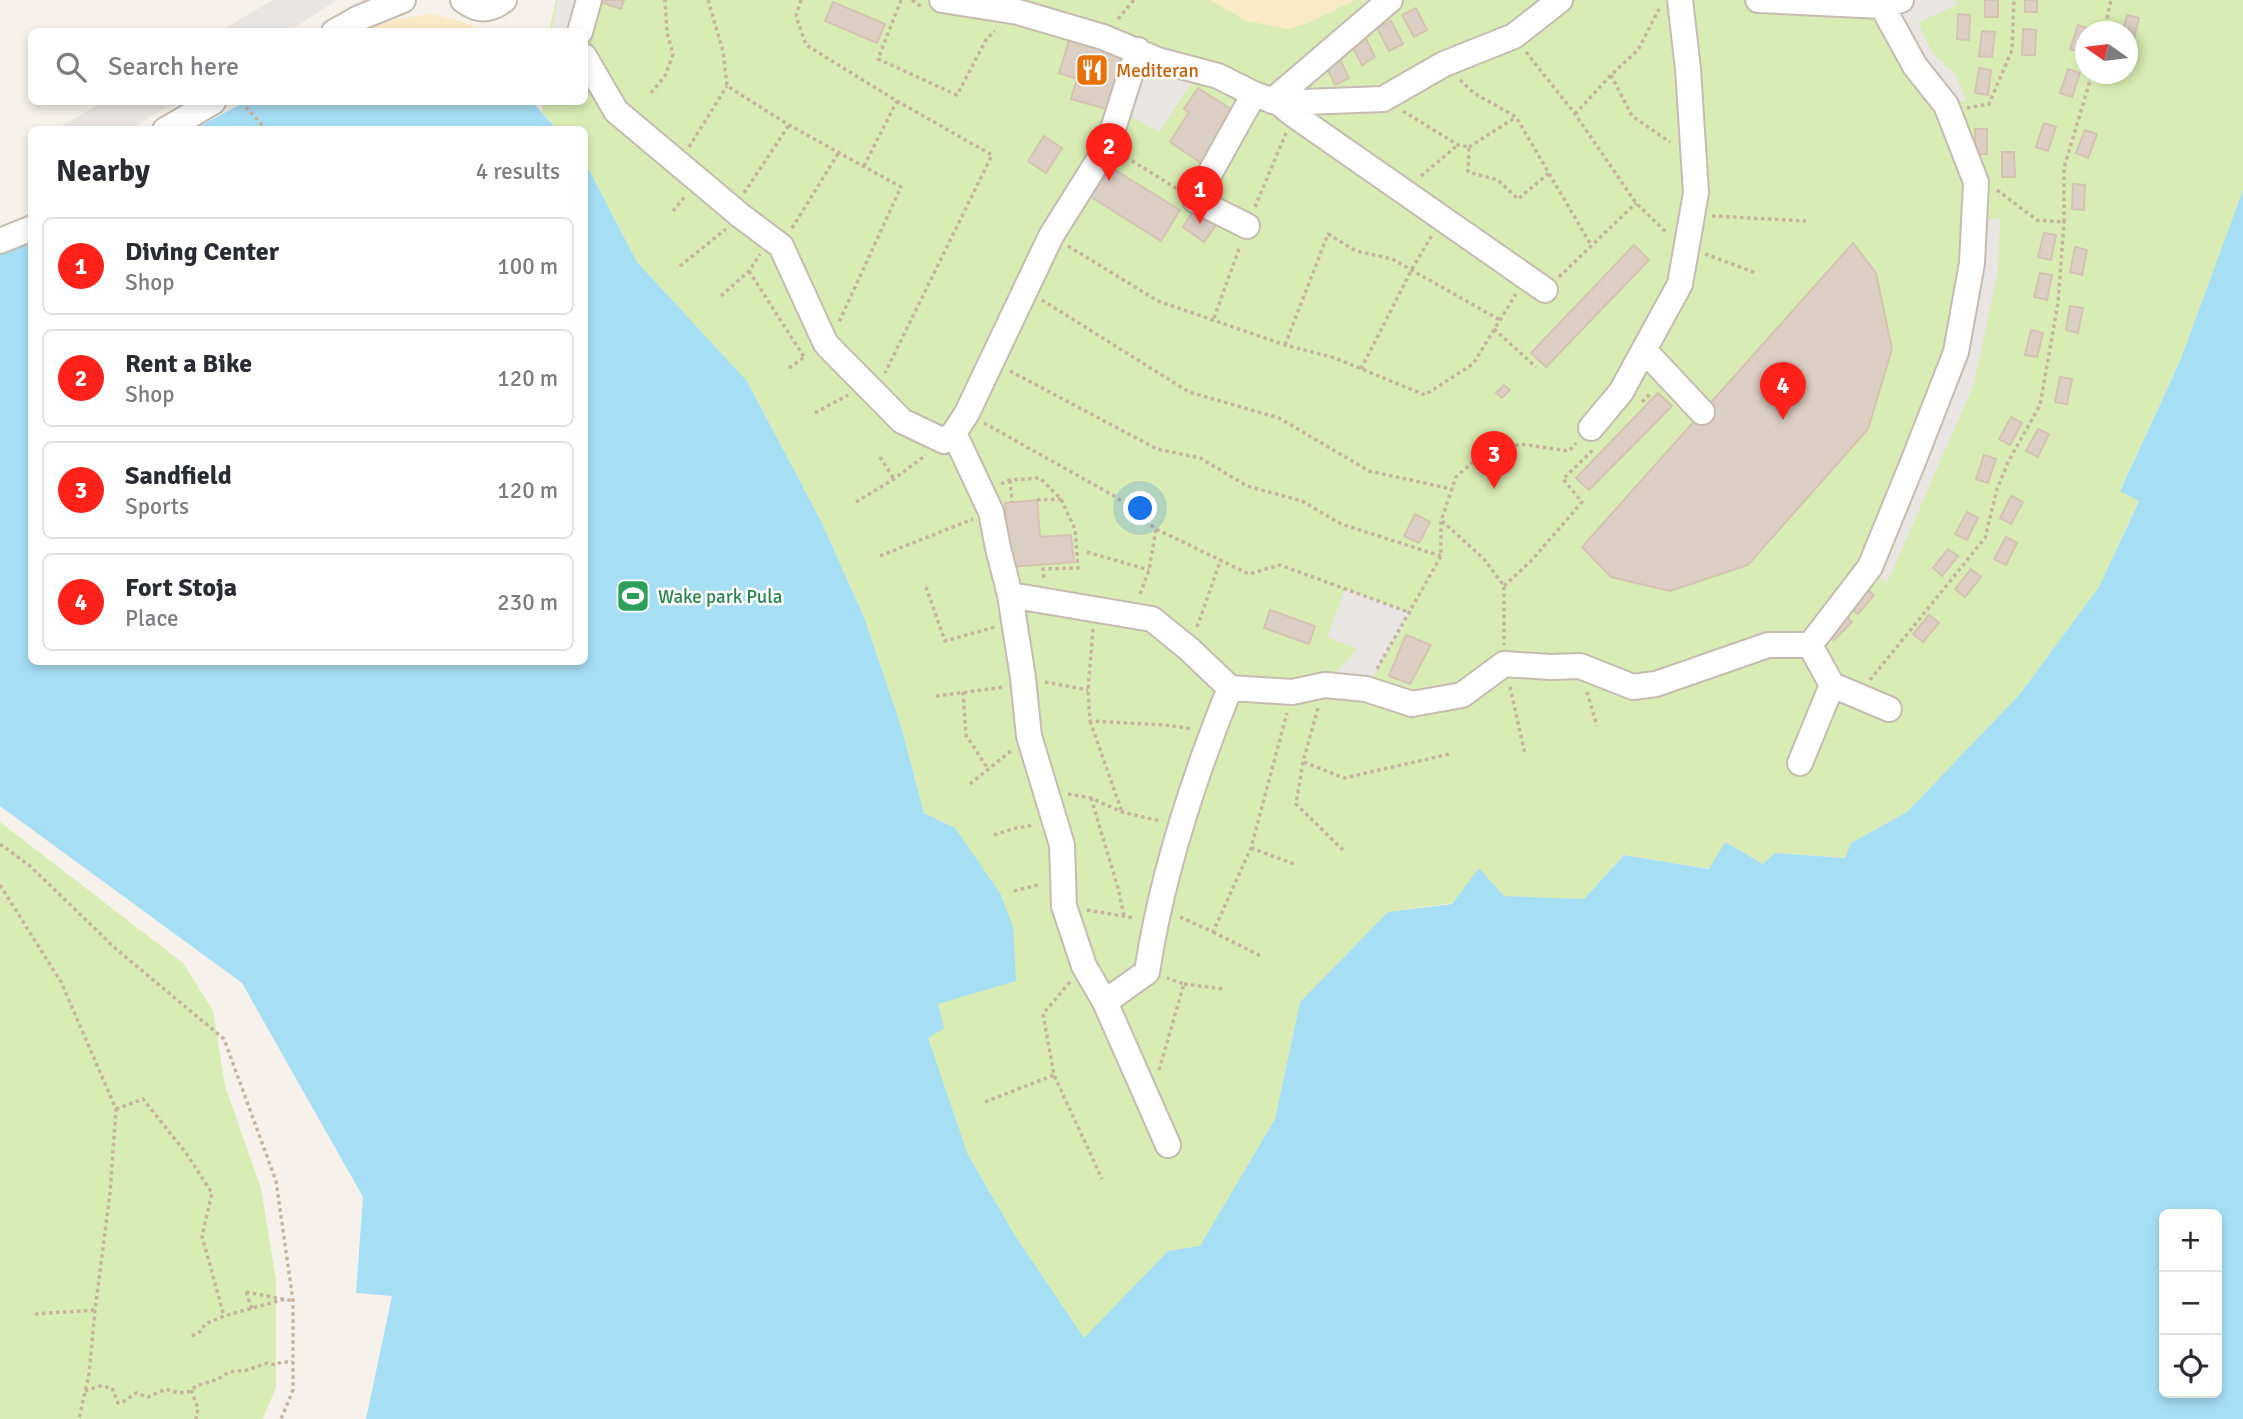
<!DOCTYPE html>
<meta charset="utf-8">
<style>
body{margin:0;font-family:Signika,sans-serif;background:#f7f7f7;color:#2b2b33}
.controls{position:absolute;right:21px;bottom:21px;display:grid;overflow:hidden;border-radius:10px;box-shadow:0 4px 10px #0003}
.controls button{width:63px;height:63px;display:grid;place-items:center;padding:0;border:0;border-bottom:2px solid #e1e1e2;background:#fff;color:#2b2b33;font:35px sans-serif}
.compass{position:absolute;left:2075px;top:21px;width:63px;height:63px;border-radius:50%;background:#fff;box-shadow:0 4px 10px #0003;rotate:284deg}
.you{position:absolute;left:1141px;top:509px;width:24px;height:24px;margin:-18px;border:5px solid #fff;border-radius:50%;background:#1a73e8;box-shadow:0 0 0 10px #1a73e833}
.badge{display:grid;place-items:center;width:46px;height:46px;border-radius:50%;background:#ff221a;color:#fff;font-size:23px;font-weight:700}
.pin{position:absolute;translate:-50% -58px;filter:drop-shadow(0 2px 4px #0008)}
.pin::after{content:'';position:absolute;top:37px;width:24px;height:21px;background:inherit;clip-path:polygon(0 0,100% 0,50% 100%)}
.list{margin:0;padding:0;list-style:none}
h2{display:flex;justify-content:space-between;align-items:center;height:91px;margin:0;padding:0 28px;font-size:30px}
h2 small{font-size:23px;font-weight:400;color:#7c7c81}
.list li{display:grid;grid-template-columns:46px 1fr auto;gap:21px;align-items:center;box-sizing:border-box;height:98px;margin:0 14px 14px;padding:0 14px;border:2px solid #e1e1e2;border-radius:10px}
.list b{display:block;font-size:26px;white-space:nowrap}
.list p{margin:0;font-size:23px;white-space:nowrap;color:#7c7c81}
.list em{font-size:23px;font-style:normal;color:#7c7c81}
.icon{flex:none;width:38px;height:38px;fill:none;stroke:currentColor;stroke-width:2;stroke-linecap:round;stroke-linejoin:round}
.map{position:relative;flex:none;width:2243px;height:1419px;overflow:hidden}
.search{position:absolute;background:#fff;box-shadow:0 4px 10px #0003;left:28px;top:28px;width:560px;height:77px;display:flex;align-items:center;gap:18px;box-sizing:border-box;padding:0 24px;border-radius:10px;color:#7c7c81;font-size:26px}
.panel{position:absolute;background:#fff;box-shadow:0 4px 10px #0003;left:28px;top:126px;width:560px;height:539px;border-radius:10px}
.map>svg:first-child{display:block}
.green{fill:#d9ecb3;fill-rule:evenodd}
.sand{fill:#fbeac7}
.parking{fill:#e8e5e3}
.water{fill:#a6def4;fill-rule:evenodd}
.building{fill:#dccfc3;stroke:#d4c3b3;stroke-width:2}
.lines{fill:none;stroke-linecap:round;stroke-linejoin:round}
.minor-casing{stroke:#c6bbb0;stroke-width:28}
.path{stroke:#c5b39e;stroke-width:3.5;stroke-dasharray:3.5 3.5;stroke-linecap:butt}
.minor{stroke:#fff;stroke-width:24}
.labels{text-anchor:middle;stroke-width:5;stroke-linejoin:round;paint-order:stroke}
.food-label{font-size:19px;fill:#c56008;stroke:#fff;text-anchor:start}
.leisure-label{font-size:19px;fill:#27864d;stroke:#fff;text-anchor:start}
</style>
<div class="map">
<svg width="2243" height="1419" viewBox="0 0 2243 1419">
<rect width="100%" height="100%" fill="#f6f2eb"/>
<!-- green -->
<path class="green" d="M556,0h1687v190l-63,171 -60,129 19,10 -40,87 -80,108 -112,117 -56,31 -6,15 -70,-5 -12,11 -38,-22 -15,27 -86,-14 -40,44 -80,-3 -116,16 -88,90 -25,117 -75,128 -32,4 -84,88 -68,-102 -48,-82 -41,-118 11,-33 17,-176 -31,-15 -23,-87 -37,-109 -43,-96 -74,-140 -110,-119 -52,-100 -1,-32 -27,-1 -15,-17 1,-10h41v-70l-35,-1zM2086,32h42v42h-42z
M0,822l183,141 30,48 12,75 36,102 15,92v107l-13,32h-263z"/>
<!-- sand -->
<path class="sand" d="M1210,0h145l-47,23 -21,6 -40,-8z
M432,14l26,6 28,11 -117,1 9,-11z"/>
<!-- parking -->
<path class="parking" d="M273,0h64l-48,31h-69z
M558,0h23l-1,31 -29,1z
M1901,0h54l1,5 -38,18 15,30 22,21 11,26 -20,5 -64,-99z
M1158,60l42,11 -41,61 -40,-22 10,-28z
M103,102h73l-46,27h-74z
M1974,219h26l-2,52 -24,113 -87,199 -17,-16 86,-215z
M1345,589l66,24 -45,76 -41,-4 32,-36 -30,-12z"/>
<!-- water -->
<path class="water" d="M245,102h287l25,27h-363z
M585,162l52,100 110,119 74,140 43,96 37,109 23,87 31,15 45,65 13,34 3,54 -78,23 6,24 -16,10 40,117 48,82 68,101 84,-87 32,-5 75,-127 25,-117 88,-90 64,-8 27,-36 25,28 80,3 40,-44 85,14 16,-27 38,22 12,-11 70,5 6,-15 56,-31 112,-117 80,-108 40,-86 -19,-10 60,-130 63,-171v1229h-1877l26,-123 -36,-3 7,-96 -121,-214 -242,-177v-552l31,-18 1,426h552zM2164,1214h53v179h-53z"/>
<!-- building -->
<path class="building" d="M601,0h23l-3,9 -21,-7z
M1985,0h13v17h-13z
M2025,0h12v12h-12z
M833,2l52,22 -8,19 -52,-22z
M1416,8l11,22 -13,7 -12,-22z
M1958,14l12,1 -1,25 -12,-1z
M2127,15l12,3 -6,24 -5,-1v-9h-5z
M1391,21l12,23 -14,7 -12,-23z
M2078,25l12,4 -1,3h-3v11l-4,10 -12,-4z
M2023,29l13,1 -1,25h-13z
M1982,31l13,1 -3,25 -13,-1z
M1071,34l53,17 -18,58 -35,-10 6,-20 -18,-6z
M1364,35l11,22 -13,8 -12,-23z
M1338,55l11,23 -14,7 -11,-24z
M1979,68l12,2 -3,25 -13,-2z
M2068,69l12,4 -8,24 -12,-4z
M2102,74h13l-2,8 -13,-3z
M1198,88l39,25 -33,52 -34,-23 19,-30 -5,-3z
M2044,123l12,4 -8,24 -12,-4z
M1975,129h12v25h-12z
M2085,130l12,4 -9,24 -12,-5z
M1044,136l18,12 -16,25 -18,-12z
M2002,152h12l1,25h-13z
M1110,167l70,43 -19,31 -70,-44z
M2073,184l12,1 -1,25 -12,-1z
M1194,210l22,15 -12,17 -21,-15z
M2044,233l12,2 -5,25 -13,-3z
M1853,243l23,30 16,76 -24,80 -120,136 -78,26 -59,-14 -29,-30z
M1634,245l15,15 -103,107 -15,-14z
M2075,247l12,3 -5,25 -12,-3z
M2040,273l12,2 -5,25 -13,-3z
M2070,306l13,2 -5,25 -12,-3z
M2031,330l12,3 -6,24 -12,-2z
M2060,377l12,2 -5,25 -12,-2z
M1504,385l6,5 -8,8 -6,-5z
M1658,393l14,13 -83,84 -13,-12z
M2011,417l11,6 -12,22 -11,-6z
M2038,429l11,5 -11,23 -12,-6z
M1984,455l12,4 -8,24 -12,-4z
M2011,496l12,6 -12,22 -11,-6z
M1037,500l3,37 31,-2 3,27 -64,5 -5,-64z
M1967,512l11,6 -11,22 -12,-6z
M1415,514l15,8 -11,21 -15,-7z
M2006,537l11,6 -11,22 -12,-6z
M1948,549l10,7 -16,20 -9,-8z
M1971,569l10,8 -16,20 -10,-8z
M1864,587l10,8 -16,19 -10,-8z
M1270,610l45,16 -6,18 -45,-16z
M1843,613l9,9 -18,18 -9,-9z
M1929,615l10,8 -16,19 -10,-8z
M1406,635l25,10 -21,39 -21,-8z"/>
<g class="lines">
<defs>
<path id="minor" d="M463,0c14,11 27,11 41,0
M942,0l76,12 85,25 55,23 60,16 36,18 25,9 104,-4 61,-35 70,-28 46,-36
M1758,0l124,6
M334,32l25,-14 44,-18
M580,32l9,-32
M584,56l32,55 125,105 40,30 44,96 3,4 74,75 42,20 10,-8 13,-20 84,-177 57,-91 30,-95
M1272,101l118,-101
M1279,103l15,12 251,175
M165,130l48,-28
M1247,226l-52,-26 59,-106
M0,241l32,-13
M1644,350l58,62
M1591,428l30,-36 59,-108 16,-91 -8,-124 -8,-69
M954,433l37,79 7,36 12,47 13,83 6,58 33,109 2,61 20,60 21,36 63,143
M1010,595l142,24 37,30 41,39 62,4 33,-7 41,4 46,15 50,-9 42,-31 47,3 29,-1 53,21 23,-3 112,-39h42l60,-78 43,-105 43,-110 16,-89 4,-81 -30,-77 -31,-39 -33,-60 19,-6
M1810,645l22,40 57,24
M1800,763l32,-78
M1105,1002l42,-30c15,-98 46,-193 83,-284"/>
</defs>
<!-- minor casing -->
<use href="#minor" class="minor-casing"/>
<!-- path -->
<path class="path" d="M708,0l15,51 4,35 62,39 112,62 -62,135
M801,0l-5,16 10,29 91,56 95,54 -107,218
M901,0l-23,59 79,36 30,-57 8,-7
M912,0l10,7
M1118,19l16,-19
M2104,32l7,-32
M1526,52l49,62 61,89 31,30
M1611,75l21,41 38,26
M1460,80l14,13 42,24 75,128
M651,93l14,-17 8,-22 -6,-21 -2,-33
M241,102l26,28
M1967,108l22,-4 23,-54 2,-50
M1403,111l55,34 11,2 -1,25 30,8 20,19 31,-26
M1575,114l36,-39 27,-25 21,-41
M689,147l38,-61
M1469,147l47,-30
M1126,157l53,33
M864,166l33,-65
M1421,176l37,-31
M1997,190l40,30 27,2v-54l28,-94
M744,193l45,-68
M1255,207l31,-74
M673,211l13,-16
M1712,216l94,5
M792,228l47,-76
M1068,246l90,55 127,44 50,13 90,37 48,-31 43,-70
M1705,254l51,19
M680,266l46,-37
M749,271l55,86
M1559,277l77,-74
M721,296l28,-25 11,-17
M1042,300l147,92 90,26 90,53 83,18
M1214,318l26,-72
M1494,329l42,38
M1285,345l43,-111 28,17 36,8 108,61
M789,368l17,-12
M1361,369l51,-100 20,-34
M1010,371l147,78 43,9 47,28 55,15 39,23 100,32
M1642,402l10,-10
M815,413l33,-18
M984,423l132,74 40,32 93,45 31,-9 131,48
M880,457l14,22
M1010,480l2,22
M1001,484l9,-4 30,-2 21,21 14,30 3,39 -35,1 1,12
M1037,500l24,-1
M856,502l38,-23 32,-24
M1442,521l42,38 20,27v59
M1087,552l62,18
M880,556l93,-37
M1504,586l28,-26 50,-58 -19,-23 31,-30
M926,587l19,54 50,-14
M1140,594l9,-24 7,-41
M1197,627l24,-68
M1093,629l-5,61 2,31 76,4 26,4
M1377,669l64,-113v-35l15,-44 24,-21 40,-12 49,7 7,-8
M1870,680l115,-142 12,-49 11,-27 32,-57 18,-102 6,-81
M1045,682l43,8
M1510,687l15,67
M963,692l3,43 22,34
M1587,692l10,34
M936,696l69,-9
M1318,708l-15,54 -7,42 48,47
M1090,721l32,91
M1304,762l40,16 106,-24
M970,784l42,-34
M1068,794l23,4 31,14 38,9
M1091,798l27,90 6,28
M994,835l22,-7 19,-3
M0,844l30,22 85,82 109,91 52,142 17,120v89l-12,29
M1251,848l46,17
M0,885l61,97 55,127 -6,84 -15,117 -6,64 -10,45
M1014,891l27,-7
M1087,910l48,8
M1180,917l33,15 38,-84 36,-135
M1213,932l48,24
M1070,982l-27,32 11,61 48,104
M1184,984l40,5
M1159,1070l25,-86 -17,-6
M985,1102l69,-27
M116,1109l27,-10 43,54 26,40 -10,43 22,80
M246,1292l47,9
M246,1292l6,17
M35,1314l60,-4
M192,1336l9,-5 4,-7 19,-8 61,-17
M191,1390l7,18 -2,11
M85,1391l15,-5 12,2 6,15 5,-1 13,-9 12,4 18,-8 13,4 9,-1 8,-6 22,-7 11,-7 19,-2 19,-7 9,2 5,-3h12"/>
<!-- minor -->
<use href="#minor" class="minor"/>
</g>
<!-- icons -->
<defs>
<symbol id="restaurant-square" viewBox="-11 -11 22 22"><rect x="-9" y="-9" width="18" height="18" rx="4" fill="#e8710a" stroke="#fff"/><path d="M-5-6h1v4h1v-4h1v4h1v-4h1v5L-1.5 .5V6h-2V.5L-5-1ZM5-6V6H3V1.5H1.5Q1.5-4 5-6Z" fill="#fff"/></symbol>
<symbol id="stadium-square" viewBox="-11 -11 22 22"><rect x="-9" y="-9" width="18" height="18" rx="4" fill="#2e9e5b" stroke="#fff"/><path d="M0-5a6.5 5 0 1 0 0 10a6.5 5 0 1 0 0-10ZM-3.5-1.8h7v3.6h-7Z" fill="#fff"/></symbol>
</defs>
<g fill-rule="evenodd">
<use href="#restaurant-square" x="1073" y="51" width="38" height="38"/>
<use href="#stadium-square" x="614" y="577" width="38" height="38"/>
</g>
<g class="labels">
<!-- food labels -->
<g class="food-label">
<text x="1116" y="77">Mediteran</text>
</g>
<!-- leisure labels -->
<g class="leisure-label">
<text x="658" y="603">Wake park Pula</text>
</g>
</g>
</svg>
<div class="controls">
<button>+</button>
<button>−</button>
<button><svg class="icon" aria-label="locate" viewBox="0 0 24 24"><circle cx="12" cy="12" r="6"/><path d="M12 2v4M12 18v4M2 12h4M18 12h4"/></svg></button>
</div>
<svg class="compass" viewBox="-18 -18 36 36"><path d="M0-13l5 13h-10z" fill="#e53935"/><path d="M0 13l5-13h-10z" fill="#7c7c81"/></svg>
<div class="you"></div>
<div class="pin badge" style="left:1200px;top:224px">1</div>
<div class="pin badge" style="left:1109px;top:181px">2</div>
<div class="pin badge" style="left:1494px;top:489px">3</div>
<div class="pin badge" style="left:1783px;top:420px">4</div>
<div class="search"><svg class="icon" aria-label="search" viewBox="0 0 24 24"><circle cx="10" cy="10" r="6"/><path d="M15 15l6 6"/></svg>Search here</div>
<section class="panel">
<h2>Nearby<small>4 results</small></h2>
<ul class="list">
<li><span class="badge">1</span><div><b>Diving Center</b><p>Shop</p></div><em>100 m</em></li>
<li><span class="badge">2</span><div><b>Rent a Bike</b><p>Shop</p></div><em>120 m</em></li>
<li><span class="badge">3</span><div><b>Sandfield</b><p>Sports</p></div><em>120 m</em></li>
<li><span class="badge">4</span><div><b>Fort Stoja</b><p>Place</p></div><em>230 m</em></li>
</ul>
</section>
</div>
